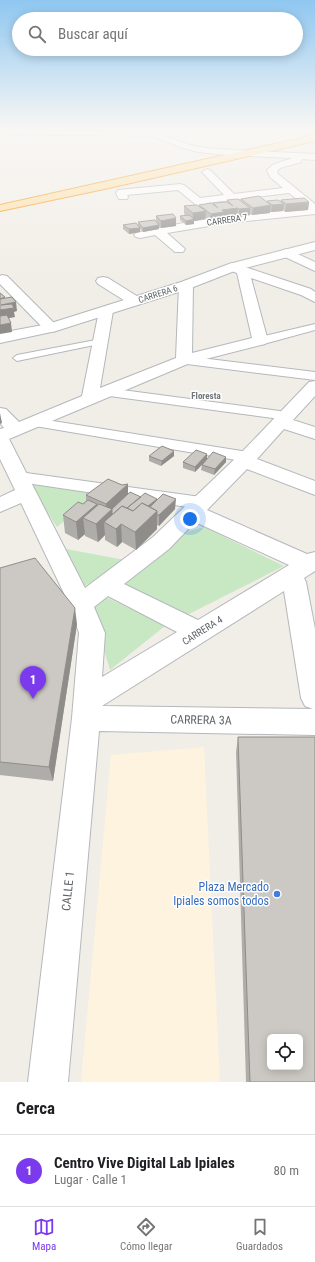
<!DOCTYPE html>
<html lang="es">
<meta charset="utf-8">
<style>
body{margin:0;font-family:"Roboto Condensed",sans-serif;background:#f6f6f6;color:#202124}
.controls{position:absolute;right:12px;bottom:12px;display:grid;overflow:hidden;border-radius:6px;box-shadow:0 2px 10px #0003}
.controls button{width:36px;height:36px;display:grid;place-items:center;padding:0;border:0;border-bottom:1px solid #e0e0e0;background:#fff;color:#202124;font:20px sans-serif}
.you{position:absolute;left:190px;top:519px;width:14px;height:14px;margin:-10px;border:3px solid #fff;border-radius:50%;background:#1a73e8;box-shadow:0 0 0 6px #1a73e833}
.badge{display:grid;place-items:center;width:26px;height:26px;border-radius:50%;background:#7c3aed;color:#fff;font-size:13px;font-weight:700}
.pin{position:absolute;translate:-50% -33px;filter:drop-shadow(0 1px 2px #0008)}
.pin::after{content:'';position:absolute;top:21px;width:14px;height:12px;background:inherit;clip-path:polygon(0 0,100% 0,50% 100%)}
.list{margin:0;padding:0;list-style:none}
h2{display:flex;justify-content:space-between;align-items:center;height:52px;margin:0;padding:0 16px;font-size:17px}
h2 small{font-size:13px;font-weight:400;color:#757577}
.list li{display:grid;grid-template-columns:26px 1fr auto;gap:12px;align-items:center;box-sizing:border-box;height:72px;padding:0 16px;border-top:1px solid #e0e0e0}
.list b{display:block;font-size:15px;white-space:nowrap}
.list p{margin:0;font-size:13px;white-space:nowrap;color:#757577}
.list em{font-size:13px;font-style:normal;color:#757577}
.icon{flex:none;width:22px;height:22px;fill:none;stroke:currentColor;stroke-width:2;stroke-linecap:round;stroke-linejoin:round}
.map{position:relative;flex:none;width:315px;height:1082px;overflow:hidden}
.search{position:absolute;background:#fff;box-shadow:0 2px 10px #0003;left:12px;right:12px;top:12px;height:44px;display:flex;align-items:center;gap:10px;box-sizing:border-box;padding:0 14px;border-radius:22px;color:#757577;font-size:15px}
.sheet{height:124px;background:#fff}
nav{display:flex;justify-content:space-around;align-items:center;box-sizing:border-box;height:56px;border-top:1px solid #e0e0e0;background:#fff;font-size:11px;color:#757577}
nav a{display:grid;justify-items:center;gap:2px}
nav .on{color:#7c3aed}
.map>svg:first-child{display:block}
.commercial{fill:#fef3df}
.green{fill:#c8e8c4}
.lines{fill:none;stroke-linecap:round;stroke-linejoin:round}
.service-casing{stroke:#b4b8bc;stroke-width:2}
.pedestrian-casing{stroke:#b4b8bc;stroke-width:2}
.minor-casing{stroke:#b4b8bc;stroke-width:2}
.secondary-casing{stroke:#b3b8bc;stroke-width:2}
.trunk-casing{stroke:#f88c00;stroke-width:2}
.service{fill:#fff;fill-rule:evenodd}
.pedestrian{fill:#fff;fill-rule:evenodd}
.minor{fill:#fff;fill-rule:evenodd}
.secondary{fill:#fff;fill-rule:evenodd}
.trunk{fill:#fedea0;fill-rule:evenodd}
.wall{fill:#afada9}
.shaded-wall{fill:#8f8d89}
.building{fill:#ccc9c4;stroke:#8f8d89;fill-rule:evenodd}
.shop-dot{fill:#3f7fe0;stroke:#fff;stroke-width:1.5}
.labels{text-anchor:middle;stroke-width:3;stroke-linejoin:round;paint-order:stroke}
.far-street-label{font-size:9px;fill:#5f6468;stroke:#fff}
.far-neighbourhood-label{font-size:9px;font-weight:bold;fill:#70767a;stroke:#fff}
.street-label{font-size:10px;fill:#5f6468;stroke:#fff}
.near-street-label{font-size:12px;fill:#5f6468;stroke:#fff}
.near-shop-label{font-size:12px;fill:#366cbe;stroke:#fff;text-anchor:end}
</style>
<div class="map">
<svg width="315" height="1082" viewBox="0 0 315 1082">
<rect width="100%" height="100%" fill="#f1eee7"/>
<!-- commercial -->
<path class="commercial" d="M204,747l16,335h-139l30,-327z"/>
<!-- green -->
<path class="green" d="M27,482l71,11 -41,34z
M204,527l80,39 -103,52 -53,-26 -2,-10 56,-49z
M61,548l69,13 -47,26z
M106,597l59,29 -55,44 -21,-69z"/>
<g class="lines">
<defs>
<path id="service" d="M101,339h3l1,2 -1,2 -87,18 -4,-3 4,-3z"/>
<path id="pedestrian" d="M315,324v6l-55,15 -4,-1 -2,-3 2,-3z
M184,356l131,16v8l-136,-17 -1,-3 1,-3z
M107,388l180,24 5,1 2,3 -2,3 -5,1 -185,-25 -2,-3 2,-3z
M34,418l214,34 6,2 2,3 -2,3 -6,2 -219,-37 -2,-3 2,-3z
M19,472l182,25 6,2 2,4 -2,4 -6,2 -188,-28 -2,-4 2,-4z"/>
<path id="minor" d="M0,131l152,1 41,14 20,3 102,5v6l-13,-1 -1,3 -21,6 -3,3 1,3 37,30v10l-88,9 -60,10 18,16 -2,3h-8l-20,-17 -15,3 -4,-1 -2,-2 2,-2c56,-14 114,-20 172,-25l-19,-15 -82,10 3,4 -5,3 -4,-1 -23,-19 -51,5 1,2 -1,2h-8l-3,-6 2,-3 62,-6 4,1 16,13 24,-3 -22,-23 5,-3 3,1 24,24 49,-6 -13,-11 -3,-7 7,-6 19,-6 -66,-3 -29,-3 -15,-4 -31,-12 -152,-2z
M287,249l28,13v9l-32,-15 -2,-3 2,-3z
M233,263l78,26 4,3v10l-14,-7 -50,-17 17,63 -3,3 -75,19 -181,76 76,149 68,-51 88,-84 68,-71 6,-1v15l-22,24 22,7v12l-31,-10 -27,30 58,22v14l-68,-26 -40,41 100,44 8,-2v19l-11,7 2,4 9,47v106l-216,-4 -31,351h-40l44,-364 7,-85 -10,-29 -48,-101 -21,9v-15l15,-7 -15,-31v-30l4,-1 -4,-5v-15l6,1 13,13 63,-26 17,-85 2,-3 5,-1 5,1 2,3 -13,77 76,-30 3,-73 2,-3h10l2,3 -1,68 60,-15 -15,-65 -8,-3 -2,-3 2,-3zM195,522l94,43 -91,55 -74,-36 45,-35zM284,591l17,107 4,8 8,3 -211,-3zM108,596l69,36 -75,45 3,-44 -11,-26z
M2,275l5,1 49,49 2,3 -2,3 -5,1 -5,-1 -46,-47v-8z
M103,277l5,1 32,20 2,3 -2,3 -5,1 -5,-1 -32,-20 -2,-3 2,-3z"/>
<path id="secondary" d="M315,242v8l-78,20 -46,18 -135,43 -56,12v-10l48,-9 133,-42 48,-18z"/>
<path id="trunk" d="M315,135v6l-206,47 -109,23v-6z"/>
</defs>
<!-- service casing -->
<use href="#service" class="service-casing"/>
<!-- pedestrian casing -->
<use href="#pedestrian" class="pedestrian-casing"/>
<!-- minor casing -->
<use href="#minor" class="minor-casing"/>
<!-- secondary casing -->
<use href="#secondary" class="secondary-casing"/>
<!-- trunk casing -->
<use href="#trunk" class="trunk-casing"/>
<!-- service -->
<use href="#service" class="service"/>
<!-- pedestrian -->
<use href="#pedestrian" class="pedestrian"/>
<!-- minor -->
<use href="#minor" class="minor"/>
<!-- secondary -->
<use href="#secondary" class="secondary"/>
<!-- trunk -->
<use href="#trunk" class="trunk"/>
</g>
<!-- wall -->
<path class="wall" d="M241,199l26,3v-1h13l1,-1 28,2 -1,8 -23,2 -2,-2v1l-12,1h-1v1l-18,2 -2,-1v1l-11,2 -2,-1 -13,1v2l-14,2 -4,-3 -1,1 -11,2v3l-8,1 -6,-5v-4h6l-2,-2v-8l15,1v-2l14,-1v-1l14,-1v-2l13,1z
M156,216l20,10 -15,2 -2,-1v2l-16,3 -3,-3v3l-11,2 -6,-5v-4h15v-3h18z
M149,456h25l-13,10 -12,-5z
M207,459l19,3 -12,13 -13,-5 1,-5 -7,7 -12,-4v-6z
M128,484v10l29,6 18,9 -16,17 -2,-1v4l-21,21 -14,-8 -5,5 -12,-7v-5l-7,7 -13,-6v-2l-7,6 -13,-7 -2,-18 20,-11 3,-3v-6l36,-10z
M0,568l77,56 -24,157 -53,-6z
M238,737l77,345h-69l-10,-330z"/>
<!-- shaded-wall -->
<path class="shaded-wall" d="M309,202l-1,8 -23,2 1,-8z
M284,204l-1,7 -12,1 1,-7z
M271,205l-1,8 -18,2 1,-7z
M238,208l-1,8 -13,1v2l-14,2 1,-7 11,-4z
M250,208v7l-11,2v-8z
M206,211l-1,8 -11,2v3l-8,1v-4l7,-1v-7z
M176,218v8l-15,2v-7z
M159,225v4l-16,3v-4z
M140,228v4l-11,2v-5z
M16,302l1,9 -3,1 1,5 -15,3v-10l1,-5z
M11,323l1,9 -12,2v-9z
M0,413l2,10 -2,1z
M174,451v5l-13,10 1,-5z
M207,454v5l-12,13v-5z
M226,457v5l-12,13 1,-6z
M128,484v13l-16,16 1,14 -9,-5 1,13 -7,7 -2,-18 -13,-6 2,16 -7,6 -2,-18 21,-18 1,18 8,-8v-10z
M157,499v10l-23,8z
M176,499l-1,10 -16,17v-11z
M157,511v18l-21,21 -1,-18z
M121,524l1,18 -5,5 -1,-18z
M75,608l2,16 -24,157 -4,-14z"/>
<!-- building -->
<path class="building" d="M259,196l12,9 -18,3 -12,-9z
M304,198l5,4 -23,2 -5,-4z
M238,199l12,9 -11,1 -1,-1 -16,2 2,2 -13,2 -12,-9 12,-2 7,5 -5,-5 14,-1 6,4 -6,-6z
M278,200l6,4 -12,1 -5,-4z
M197,205l9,6 -13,2 -9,-7z
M173,214l3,4 -15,3 -5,-5z
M189,215l5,4 -8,2 -6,-5z
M155,220l4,5 -16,3 -5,-6z
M136,223l4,5 -11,1 -6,-4z
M0,293l5,4 -5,2z
M12,297l4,5 -15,3 11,-1 2,4 -14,2v-11z
M7,315l4,8 -11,2v-9z
M162,446l12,5 -12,10 -13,-5z
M196,450l11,4 -12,13 -12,-5z
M213,452l13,5 -11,12 -13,-4z
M108,479l14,6 6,-1 -22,20 -20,-9z
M130,492l11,5 -14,11 -5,-2 -9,8h-1v-5z
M145,493l12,6 -9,7 -6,-3 -9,8 -6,-3z
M163,494l13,5 -17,16h-2v-4l-7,-4z
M88,500l9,4 -21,18 -13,-7 15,-13 5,2z
M142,503l15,8 -22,21 -14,-8 -5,5 -12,-7 18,-16 11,5z
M99,504l13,5 -16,15 -13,-6z
M35,558l40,50 -26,159 -49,-5v-194z
M238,737h77v345h-65zM270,1037h30v30h-30z"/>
<!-- sky -->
<linearGradient id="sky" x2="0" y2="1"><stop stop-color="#8fc7f1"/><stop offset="0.46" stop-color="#f9f7f4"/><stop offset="1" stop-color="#f9f7f4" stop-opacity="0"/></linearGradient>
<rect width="315" height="282" fill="url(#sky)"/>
<!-- markers -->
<circle class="shop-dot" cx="277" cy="894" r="4"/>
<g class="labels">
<!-- far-street labels -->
<g class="far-street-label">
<text transform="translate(227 220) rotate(-8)" y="3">CARRERA 7</text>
<text transform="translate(158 294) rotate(-18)" y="3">CARRERA 6</text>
</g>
<!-- far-neighbourhood labels -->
<g class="far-neighbourhood-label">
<text x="206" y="399">Floresta</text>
</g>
<!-- street labels -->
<g class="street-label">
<text transform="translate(202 630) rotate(-32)" y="4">CARRERA 4</text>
</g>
<!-- near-street labels -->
<g class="near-street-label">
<text transform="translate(201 720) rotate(1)" y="4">CARRERA 3A</text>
<text transform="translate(68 891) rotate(-84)" y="4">CALLE 1</text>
</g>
<!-- near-shop labels -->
<g class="near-shop-label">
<text x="269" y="891">Plaza Mercado<tspan x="269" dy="14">Ipiales somos todos</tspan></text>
</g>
</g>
</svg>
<div class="controls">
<button><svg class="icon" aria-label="locate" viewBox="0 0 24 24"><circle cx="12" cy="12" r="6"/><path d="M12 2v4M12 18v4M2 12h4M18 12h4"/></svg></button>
</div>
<div class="you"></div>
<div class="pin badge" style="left:33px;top:699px">1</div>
<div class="search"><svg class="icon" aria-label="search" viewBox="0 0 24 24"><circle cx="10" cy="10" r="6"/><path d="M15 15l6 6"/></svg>Buscar aquí</div>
</div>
<section class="sheet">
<h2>Cerca<small></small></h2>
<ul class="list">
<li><span class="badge">1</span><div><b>Centro Vive Digital Lab Ipiales</b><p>Lugar · Calle 1</p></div><em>80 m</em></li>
</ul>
</section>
<nav>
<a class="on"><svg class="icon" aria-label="map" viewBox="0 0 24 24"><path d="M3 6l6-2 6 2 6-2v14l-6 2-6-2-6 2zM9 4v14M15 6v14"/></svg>Mapa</a>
<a><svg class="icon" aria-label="directions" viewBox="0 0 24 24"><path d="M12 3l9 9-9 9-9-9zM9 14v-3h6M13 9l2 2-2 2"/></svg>Cómo llegar</a>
<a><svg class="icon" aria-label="saved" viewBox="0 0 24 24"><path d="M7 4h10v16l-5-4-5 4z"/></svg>Guardados</a>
</nav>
